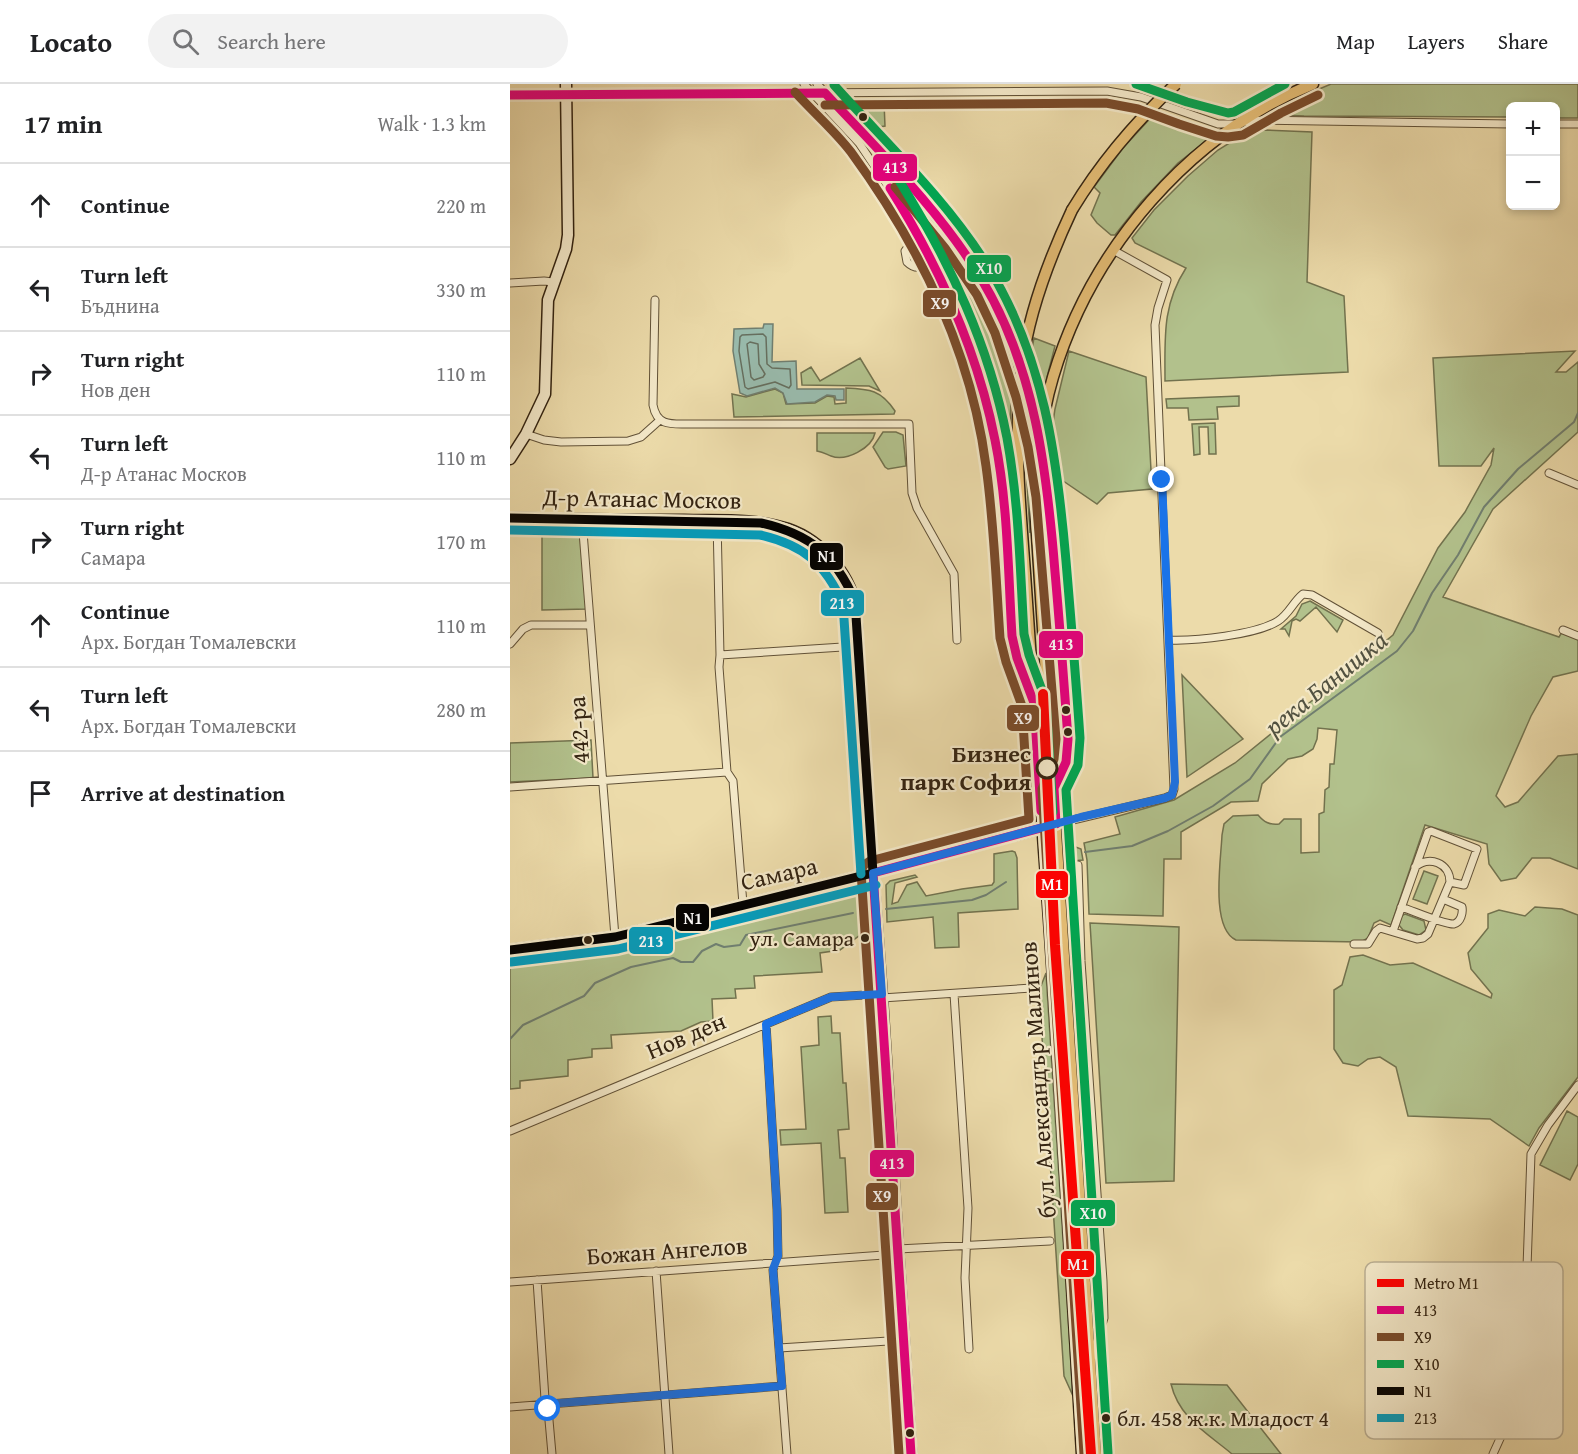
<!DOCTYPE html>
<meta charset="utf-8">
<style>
body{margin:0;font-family:"Gentium Book Plus",serif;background:#f2f2f2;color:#202124}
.controls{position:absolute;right:18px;top:18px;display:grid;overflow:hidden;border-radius:9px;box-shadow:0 3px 9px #0003}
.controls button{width:54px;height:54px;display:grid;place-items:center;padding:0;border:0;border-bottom:2px solid #e0e0e0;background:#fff;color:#202124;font:30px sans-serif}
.stop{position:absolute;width:18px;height:18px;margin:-14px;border:4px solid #1a73e8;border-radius:50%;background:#fff}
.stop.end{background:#1a73e8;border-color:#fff;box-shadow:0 2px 6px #0008}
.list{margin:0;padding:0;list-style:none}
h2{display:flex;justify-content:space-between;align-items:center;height:78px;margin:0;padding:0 24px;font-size:26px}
h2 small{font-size:20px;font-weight:400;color:#757577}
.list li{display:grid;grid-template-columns:39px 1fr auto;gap:18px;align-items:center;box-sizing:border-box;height:84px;padding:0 24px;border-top:2px solid #e0e0e0}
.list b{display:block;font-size:22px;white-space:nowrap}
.list p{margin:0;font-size:20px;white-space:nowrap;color:#757577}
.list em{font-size:20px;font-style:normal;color:#757577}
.icon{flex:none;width:33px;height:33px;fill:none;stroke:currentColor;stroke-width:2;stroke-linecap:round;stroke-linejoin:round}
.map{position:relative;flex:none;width:1068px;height:1370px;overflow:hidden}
header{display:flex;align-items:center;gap:36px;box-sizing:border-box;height:84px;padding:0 30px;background:#fff;border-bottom:2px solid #e0e0e0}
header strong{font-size:28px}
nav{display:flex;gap:33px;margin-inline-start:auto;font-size:21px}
.search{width:420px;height:54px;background:#f2f2f2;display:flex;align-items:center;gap:15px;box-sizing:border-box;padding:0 21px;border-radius:33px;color:#757577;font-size:22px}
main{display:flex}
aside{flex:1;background:#fff}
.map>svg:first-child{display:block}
.green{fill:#b2c18c;stroke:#72724e;stroke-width:1.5}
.water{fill:#99bbad;stroke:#707e6f;stroke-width:1.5}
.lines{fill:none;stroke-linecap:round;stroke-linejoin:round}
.shore{stroke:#666f5f;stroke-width:1.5}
.stream{stroke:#707e6f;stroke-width:2}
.street-tunnel{stroke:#c7b68b;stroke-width:7;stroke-dasharray:7 3.5;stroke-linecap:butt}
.street-casing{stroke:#615137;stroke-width:9}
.secondary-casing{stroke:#332311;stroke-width:13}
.primary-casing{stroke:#332311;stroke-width:13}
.street{stroke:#f3e8c8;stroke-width:7}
.secondary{stroke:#f3e8c8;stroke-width:10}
.primary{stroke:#e6be75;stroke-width:10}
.primary-bridge-casing{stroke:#332311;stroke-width:13;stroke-linecap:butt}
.primary-bridge{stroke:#e6be75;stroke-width:10}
.bus-1-casing{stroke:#f3e8c8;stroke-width:14}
.bus-2-casing{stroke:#f3e8c8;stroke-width:14}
.bus-3-casing{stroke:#f3e8c8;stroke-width:14}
.bus-4-casing{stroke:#f3e8c8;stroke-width:14}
.bus-5-casing{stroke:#f3e8c8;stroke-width:14}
.bus-1{stroke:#e5007d;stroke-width:9}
.bus-2{stroke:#7a4b2a;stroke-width:9}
.bus-3{stroke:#00a651;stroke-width:9}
.bus-4{stroke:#000;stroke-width:9}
.bus-5{stroke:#059cbb;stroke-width:9}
.metro-1-casing{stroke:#f3e8c8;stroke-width:15}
.metro-1{stroke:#f00;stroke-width:10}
.route{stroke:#1a73e8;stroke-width:8}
.bus-dot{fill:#332311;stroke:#f3e8c8;stroke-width:2}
.stop-dot{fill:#f3e8c8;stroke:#332311;stroke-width:3}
.labels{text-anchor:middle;stroke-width:4.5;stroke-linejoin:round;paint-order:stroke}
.bus-label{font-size:22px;fill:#332311;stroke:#f3e8c8;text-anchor:end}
.street-label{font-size:24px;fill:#332311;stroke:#f3e8c8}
.stop-label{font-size:24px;font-weight:bold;fill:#332311;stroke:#f3e8c8;text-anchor:end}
.water-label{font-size:26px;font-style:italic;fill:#525140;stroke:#f3e8c8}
.key{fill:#f3e8c8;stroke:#b9ad91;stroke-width:1.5}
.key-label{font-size:16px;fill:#332311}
.line-badge{stroke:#f3e8c8;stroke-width:2}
.badge-label{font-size:16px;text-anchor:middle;font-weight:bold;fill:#fff}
</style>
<header>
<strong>Locato</strong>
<div class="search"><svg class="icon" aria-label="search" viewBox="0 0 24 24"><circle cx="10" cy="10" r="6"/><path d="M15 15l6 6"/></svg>Search here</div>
<nav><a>Map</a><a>Layers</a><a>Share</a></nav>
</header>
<main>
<aside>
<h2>17 min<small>Walk · 1.3 km</small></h2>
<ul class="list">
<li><svg class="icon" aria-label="ahead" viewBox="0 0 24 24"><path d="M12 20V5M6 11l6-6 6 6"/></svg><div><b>Continue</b></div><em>220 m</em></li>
<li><svg class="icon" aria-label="left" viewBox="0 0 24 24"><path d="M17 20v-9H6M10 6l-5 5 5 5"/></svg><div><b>Turn left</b><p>Бъднина</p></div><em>330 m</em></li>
<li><svg class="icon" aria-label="right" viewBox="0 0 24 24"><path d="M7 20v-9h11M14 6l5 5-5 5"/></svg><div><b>Turn right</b><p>Нов ден</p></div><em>110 m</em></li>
<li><svg class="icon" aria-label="left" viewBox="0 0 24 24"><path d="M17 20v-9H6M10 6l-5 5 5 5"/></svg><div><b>Turn left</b><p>Д-р Атанас Москов</p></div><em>110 m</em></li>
<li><svg class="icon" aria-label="right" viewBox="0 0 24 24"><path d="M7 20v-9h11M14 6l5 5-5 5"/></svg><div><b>Turn right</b><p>Самара</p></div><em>170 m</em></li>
<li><svg class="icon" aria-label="ahead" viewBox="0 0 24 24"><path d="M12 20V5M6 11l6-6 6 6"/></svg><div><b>Continue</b><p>Арх. Богдан Томалевски</p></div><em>110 m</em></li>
<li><svg class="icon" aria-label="left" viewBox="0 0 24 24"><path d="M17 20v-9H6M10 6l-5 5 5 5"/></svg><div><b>Turn left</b><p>Арх. Богдан Томалевски</p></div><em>280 m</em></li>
<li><svg class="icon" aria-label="arrive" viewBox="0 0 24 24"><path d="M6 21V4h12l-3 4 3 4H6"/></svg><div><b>Arrive at destination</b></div></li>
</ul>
</aside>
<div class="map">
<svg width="1068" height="1370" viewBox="0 0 1068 1370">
<rect width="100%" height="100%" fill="#ecdbaa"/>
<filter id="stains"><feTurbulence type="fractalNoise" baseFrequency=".00333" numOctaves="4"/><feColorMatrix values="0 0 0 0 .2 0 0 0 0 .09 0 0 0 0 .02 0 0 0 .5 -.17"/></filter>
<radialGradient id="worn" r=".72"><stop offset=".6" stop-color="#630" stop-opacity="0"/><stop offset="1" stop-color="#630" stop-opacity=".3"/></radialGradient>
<!-- green -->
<path class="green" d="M821,0h247v34h-22v-12h-46v11l-206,-1 -23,-1 -11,-2 35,-18z
M340,18h34l1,24 -6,1 -4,9 -30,-31z
M647,27l56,19 2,4 -37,29 -18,19 -19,20 -26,33h-4l-14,-12 -6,-8 9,-22 -6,-6 29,-39z
M754,46l48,2 -5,150 37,14 4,76 -183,9c0,-43 -3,-76 21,-113l-51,-25 -3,-5 22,-28 34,-34 30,-26 26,-16z
M368,74l56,64 -9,8 -48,-71z
M429,151h5c23,32 45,65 57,103l18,-7 -7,50 -2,43 14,209 1,26 -2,1 -5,-18c-4,-85 -6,-173 -28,-255 -13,-49 -33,-97 -57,-140l-1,-8z
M524,254l21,8c-18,66 -25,119 -25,187 -4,-65 -10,-130 4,-195z
M559,267l77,26 6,112 -44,4 -11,11 -41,-28 -9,-12 8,-55z
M1065,267l-19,21h10l12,-10v70l-85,77 -50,88 116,40 3,-5 16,7v32l-25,6 -22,39 -35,80 9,11 13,-5 40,-46 20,-2v115l-28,-11h-18l-16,20 -15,3 -12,-17 -2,-20 -62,-19 -34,100 -11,-5 -6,3 -6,15 -7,4 -125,-2c-26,-12 -15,-80 -14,-105l2,-11 9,-8 25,-1c6,7 11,10 21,9l5,-5h17v34l18,-1v-38l5,-2 1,-22 4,-3 1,-23h4l3,-34 -19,-2 -1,11 -4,10 -11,7 -14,3 -26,25 -4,17 -27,1 -50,30v27h-17l-1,57 -74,-2 -2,-54 -3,-17 36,-9 -5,-17 59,-17 61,-37 158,-128 45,-87 27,-36 26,-47 3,-17 -13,18h-42l-6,-108z
M350,274l20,33 -11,-5 -67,-1 -1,-12 10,-6 9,14z
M336,304c24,1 35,2 49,23l-1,3 -160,3 -2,-23 14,3 29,-8 8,4 3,11 29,-1 12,-7 7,1 1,7 11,-1z
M729,312v10l-22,1 1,12 -29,1 -1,-12h-21l-1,-9z
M705,339l1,31h-7l-1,-27h-9l1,27 -6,1 -2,-31z
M373,348h13l7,3 3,31 -18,3 -3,-2 -12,-20z
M307,349h58c-3,15 -29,29 -44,23 -5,-2 -8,-4 -14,-5z
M32,444h40l6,81 -46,1z
M800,517l33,19 -6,12 -21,-25 -16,14 -4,-2 -4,2 -3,15 -4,-7h-4l15,-13 6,-12z
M672,591l61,64 -56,38z
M81,656l2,38 -83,4v-39z
M562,745l1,17 8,3 2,11 -11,1 4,93 -2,-2 -2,-8 -4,-102 1,-7z
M502,767l3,1 2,6 1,51 -60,4 1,34 -24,1 -2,-31 -46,5 -1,-37 4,-4 25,-6 2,2 -22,6 -3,21 6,-2 9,-17 10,-3 9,14 36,-7 30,-4 2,-3v-28z
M914,787l14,5 -11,28 -14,-5z
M351,811l-1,40 -20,15 -20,3 2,19 -68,4 1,12 -20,1 1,9 -24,1 1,22 -12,1 -20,9 -70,4 1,13 -20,1v8l-24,3v16l-48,5v7l-10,1v-128l93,-11 155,-39z
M1025,823l27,2 16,6v162l-39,51 -10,18 -39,-27 -82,-3 -12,-49 -16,-10 -12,2 -10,7 -15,-3 -9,-14v-59l8,-5 8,-28 13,-2 27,10 23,-2 78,35 1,-4 -21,-25 -3,-16 20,-25v-14l11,-4 26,6z
M895,830l19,7 2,9 -7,5 -16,-5 -4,-5 2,-9z
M580,839l89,4 -5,254 -68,2z
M566,878l4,28 21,330 -6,20 -22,-342v-33z
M536,889l27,423 -9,-20 -25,-385z
M321,932l1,17h8l3,50h3l3,46 -11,1 2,28h5l3,54 -23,1 -4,-70 -40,2 -1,-15 26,-1 -5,-82 18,-2 -1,-28z
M1057,1027l11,6v47l-8,16 -30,-15z
M661,1300l56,1 54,69h-49c-25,-21 -53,-36 -61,-70z"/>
<!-- water -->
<path class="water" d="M254,240h9l-1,38 24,-1 1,28h47v11h-8l-1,-4 -8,-1 -12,7 -28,2 -4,-11 -8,-5 -28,8 -7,-3 -7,-42 1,-22 29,-1z"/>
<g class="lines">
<!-- shore -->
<path class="shore" d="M253,250l3,3 1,27 5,4 18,1 1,16 -2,3 -14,-6 -27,7 -3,-2 -6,-36 1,-14 2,-2z
M240,258l8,2 1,20 6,10 -2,3 -9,3 -3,-3 -4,-33z"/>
<!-- stream -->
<path class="stream" d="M575,768l47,-6 36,-15 45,-25 37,-27 30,-42 117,-86 16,-20 19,-38 26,-38 26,-48 34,-38 56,-47 4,-9
M376,825l86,-9 14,-5 20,-13
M0,955l13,-14 61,-29 11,-13 36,-16 42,-9 8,4h12l9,-11 14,-7 8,3 16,-2 6,-10 107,-22"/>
<!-- street-tunnel -->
<path class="street-tunnel" d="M498,249l18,55 13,47
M533,368l6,48"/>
<defs>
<path id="street" d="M294,0l55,59 57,85 24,45 30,71 12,41 16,77 7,69 7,105 5,22 14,37
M307,0c72,76 148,152 191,249
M0,11l597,-4 34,6 77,27h17
M736,38l16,-2 248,4
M1046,40h22
M424,177c-10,6 -18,10 -27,1l-2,-11c7,-12 28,-23 42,-22
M0,199l34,-2 9,1
M145,216l-2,105c4,22 19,19 38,19h218l3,69 5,15 37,66 3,66
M16,350l18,6 17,2 67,-1 13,-4 19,-17
M1039,389l29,12
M539,416l19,239 -2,23 -11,24
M72,435l33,418
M207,437l3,134 -1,12 8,105 6,9 10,123
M1053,546l15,6
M659,556c26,1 87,-5 109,-19 11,-7 15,-19 25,-27l9,1 66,38
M0,560l13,-15 8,-4h59
M210,571l138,-9
M0,703l217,-15
M546,740l109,-26 7,-3 2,-6 -19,-464 3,-17 9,-28 -54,-30
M568,781l3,96 22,320 1,37 -12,39
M891,823c10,3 44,18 53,17 7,-2 9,-11 8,-17l-19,-8
M883,847l35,-99 3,-1 46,18 -13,36 -14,-3
M844,860h14l8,-13 4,-3 37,11 6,-1 5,-4 22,-52c0,-19 -21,-27 -35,-15
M444,910l14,214 -3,70 4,71
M372,914l150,-10
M256,940l11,185 1,47 -5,14 14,184
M0,1047l321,-134 51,-3
M388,1165l152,-8
M146,1187l13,183
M27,1196l8,119 3,10 4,45
M0,1198l388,-28
M269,1264l125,-8
M0,1323l272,-21
M983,1370l25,-55 5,-18 8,-227 17,-29 30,-40"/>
<path id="secondary" d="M0,375l16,-25 19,-40 3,-94 18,-51 2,-14 -2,-151
M0,434c58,1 116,2 174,2 34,1 71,-2 104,9 35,12 65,48 68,84l6,111 20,274 29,456
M0,866l105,-13 242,-60 199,-53"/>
<path id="primary" d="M562,126c-23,49 -43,101 -50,155 -9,69 -2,139 3,208 6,92 13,185 19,277 15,201 26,403 38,604
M586,1370l-60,-934c0,-49 3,-96 17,-143 38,-128 136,-243 260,-293"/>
</defs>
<!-- street casing -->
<use href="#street" class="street-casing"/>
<!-- secondary casing -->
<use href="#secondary" class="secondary-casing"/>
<!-- primary casing -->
<use href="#primary" class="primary-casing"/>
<!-- street -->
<use href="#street" class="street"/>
<!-- secondary -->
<use href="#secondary" class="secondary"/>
<!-- primary -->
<use href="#primary" class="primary"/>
<defs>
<path id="primary-bridge" d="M562,126c29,-48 63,-88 104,-126"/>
</defs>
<!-- primary-bridge casing -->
<use href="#primary-bridge" class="primary-bridge-casing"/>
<!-- primary-bridge -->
<use href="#primary-bridge" class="primary-bridge"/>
<defs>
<path id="bus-1" d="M0,11l315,-2c55,59 115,117 157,187 53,88 65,191 73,292 5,56 9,111 13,167l-2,23 -12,26 2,36 -183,49
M380,104c49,78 87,161 105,252 13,64 13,131 17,196l5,22 17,45 7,108
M363,789l38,581"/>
<path id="bus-2" d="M285,8c18,20 40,39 56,60 68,93 120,198 135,314 8,57 10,114 14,172l6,24 16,44 7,113 -159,42 -6,4 -3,6 38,583
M315,21l281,-2 32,6 41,15 37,12 12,1 15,-2 38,-22 37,-18
M385,103l50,61 32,47 18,38 21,64 12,50 8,50 20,242 -2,20 -12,30 42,665"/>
<path id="bus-3" d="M626,0l51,18 41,11 6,-1 51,-28
M324,1c52,58 112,114 153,180 57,92 70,191 79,296 5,59 10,118 14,177l-2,27 -12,25 42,663
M390,98c50,80 89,163 107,256 12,65 13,131 17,196l5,21 17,46 7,111"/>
<path id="bus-4" d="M0,434l251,5c49,11 74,32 94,78l18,272
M0,866l105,-13 258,-64"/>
<path id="bus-5" d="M0,446l250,5c43,10 65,28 83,69l18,270
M1,878l107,-13 258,-64"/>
</defs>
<!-- bus-1 casing -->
<use href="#bus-1" class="bus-1-casing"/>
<!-- bus-2 casing -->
<use href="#bus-2" class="bus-2-casing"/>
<!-- bus-3 casing -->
<use href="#bus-3" class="bus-3-casing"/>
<!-- bus-4 casing -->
<use href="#bus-4" class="bus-4-casing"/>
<!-- bus-5 casing -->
<use href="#bus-5" class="bus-5-casing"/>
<!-- bus-1 -->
<use href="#bus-1" class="bus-1"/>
<!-- bus-2 -->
<use href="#bus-2" class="bus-2"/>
<!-- bus-3 -->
<use href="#bus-3" class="bus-3"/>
<!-- bus-4 -->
<use href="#bus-4" class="bus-4"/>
<!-- bus-5 -->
<use href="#bus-5" class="bus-5"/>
<defs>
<path id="metro-1" d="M533,610l12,251 36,509"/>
</defs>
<!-- metro-1 casing -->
<use href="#metro-1" class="metro-1-casing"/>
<!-- metro-1 -->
<use href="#metro-1" class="metro-1"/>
</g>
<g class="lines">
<!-- route -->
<path class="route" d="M38,1325l-1,-5 235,-18 -9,-117 5,-13 -1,-47 -11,-185 65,-27 51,-3 -9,-121 208,-56 84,-19 7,-3 3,-13 -13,-302"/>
</g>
<!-- markers -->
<g class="bus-dot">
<circle cx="353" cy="33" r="5"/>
<circle cx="556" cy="626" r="5"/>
<circle cx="558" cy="648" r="5"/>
<circle cx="355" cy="854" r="5"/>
<circle cx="78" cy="856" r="5"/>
<circle cx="596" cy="1334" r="5"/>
<circle cx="400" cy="1349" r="5"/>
</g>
<circle class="stop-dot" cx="537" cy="684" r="10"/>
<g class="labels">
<!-- bus labels -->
<g class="bus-label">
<text x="344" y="862">ул. Самара</text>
<text x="607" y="1342" text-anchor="start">бл. 458 ж.к. Младост 4</text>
</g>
<!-- street labels -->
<g class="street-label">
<text transform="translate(132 415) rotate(1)" y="8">Д-р Атанас Москов</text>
<text transform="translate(69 646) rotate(-94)" y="8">442-ра</text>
<text transform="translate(269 790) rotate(-13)" y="8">Самара</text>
<text transform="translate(176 952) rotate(-23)" y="8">Нов ден</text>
<text transform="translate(528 996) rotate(-94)" y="8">бул. Александър Малинов</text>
<text transform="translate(157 1167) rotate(-4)" y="8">Божан Ангелов</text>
</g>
<!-- stop labels -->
<g class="stop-label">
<text x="521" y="678">Бизнес<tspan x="521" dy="28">парк София</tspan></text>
</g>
<!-- water labels -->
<g class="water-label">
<text transform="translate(816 599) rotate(-39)" y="9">река Банишка</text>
</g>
</g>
<!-- legend -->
<rect x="855" y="1178" width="198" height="177" rx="9" class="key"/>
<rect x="867" y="1195" width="27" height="8" fill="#f00"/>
<rect x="867" y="1222" width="27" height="8" fill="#e5007d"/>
<rect x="867" y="1249" width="27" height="8" fill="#7a4b2a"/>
<rect x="867" y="1276" width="27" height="8" fill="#00a651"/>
<rect x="867" y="1303" width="27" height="8" fill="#000"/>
<rect x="867" y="1330" width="27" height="8" fill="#059cbb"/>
<g class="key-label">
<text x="904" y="1205">Metro M1</text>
<text x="904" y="1232">413</text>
<text x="904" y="1259">Х9</text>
<text x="904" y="1286">Х10</text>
<text x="904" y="1313">N1</text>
<text x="904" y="1340">213</text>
</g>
<g class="line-badge">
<rect x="362" y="69" width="46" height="29" rx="6" fill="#e5007d"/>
<rect x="456" y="170" width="46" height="29" rx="6" fill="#00a651"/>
<rect x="412" y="205" width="35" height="29" rx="6" fill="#7a4b2a"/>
<rect x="299" y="458" width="35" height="29" rx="6" fill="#000"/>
<rect x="310" y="505" width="45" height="28" rx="6" fill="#059cbb"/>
<rect x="528" y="546" width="46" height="29" rx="6" fill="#e5007d"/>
<rect x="496" y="620" width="34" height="28" rx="6" fill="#7a4b2a"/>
<rect x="525" y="786" width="34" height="29" rx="6" fill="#f00"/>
<rect x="165" y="819" width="35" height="29" rx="6" fill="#000"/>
<rect x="118" y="842" width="46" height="29" rx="6" fill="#059cbb"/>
<rect x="359" y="1065" width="46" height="29" rx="6" fill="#e5007d"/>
<rect x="355" y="1098" width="34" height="29" rx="6" fill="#7a4b2a"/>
<rect x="560" y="1115" width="46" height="28" rx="6" fill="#00a651"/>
<rect x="550" y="1166" width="35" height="28" rx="6" fill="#f00"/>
</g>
<g class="badge-label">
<text x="385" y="89">413</text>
<text x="479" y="190">Х10</text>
<text x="430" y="225">Х9</text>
<text x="317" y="478">N1</text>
<text x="332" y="525">213</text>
<text x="551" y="566">413</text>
<text x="513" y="640">Х9</text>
<text x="542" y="806">M1</text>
<text x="183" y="840">N1</text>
<text x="141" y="863">213</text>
<text x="382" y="1085">413</text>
<text x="372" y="1118">Х9</text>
<text x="583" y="1135">Х10</text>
<text x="568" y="1186">M1</text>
</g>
<rect width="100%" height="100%" filter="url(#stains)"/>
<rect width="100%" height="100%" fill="url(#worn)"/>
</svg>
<div class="controls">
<button>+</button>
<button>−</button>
</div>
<div class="stop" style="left:38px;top:1325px"></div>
<div class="stop end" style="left:652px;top:396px"></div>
</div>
</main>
